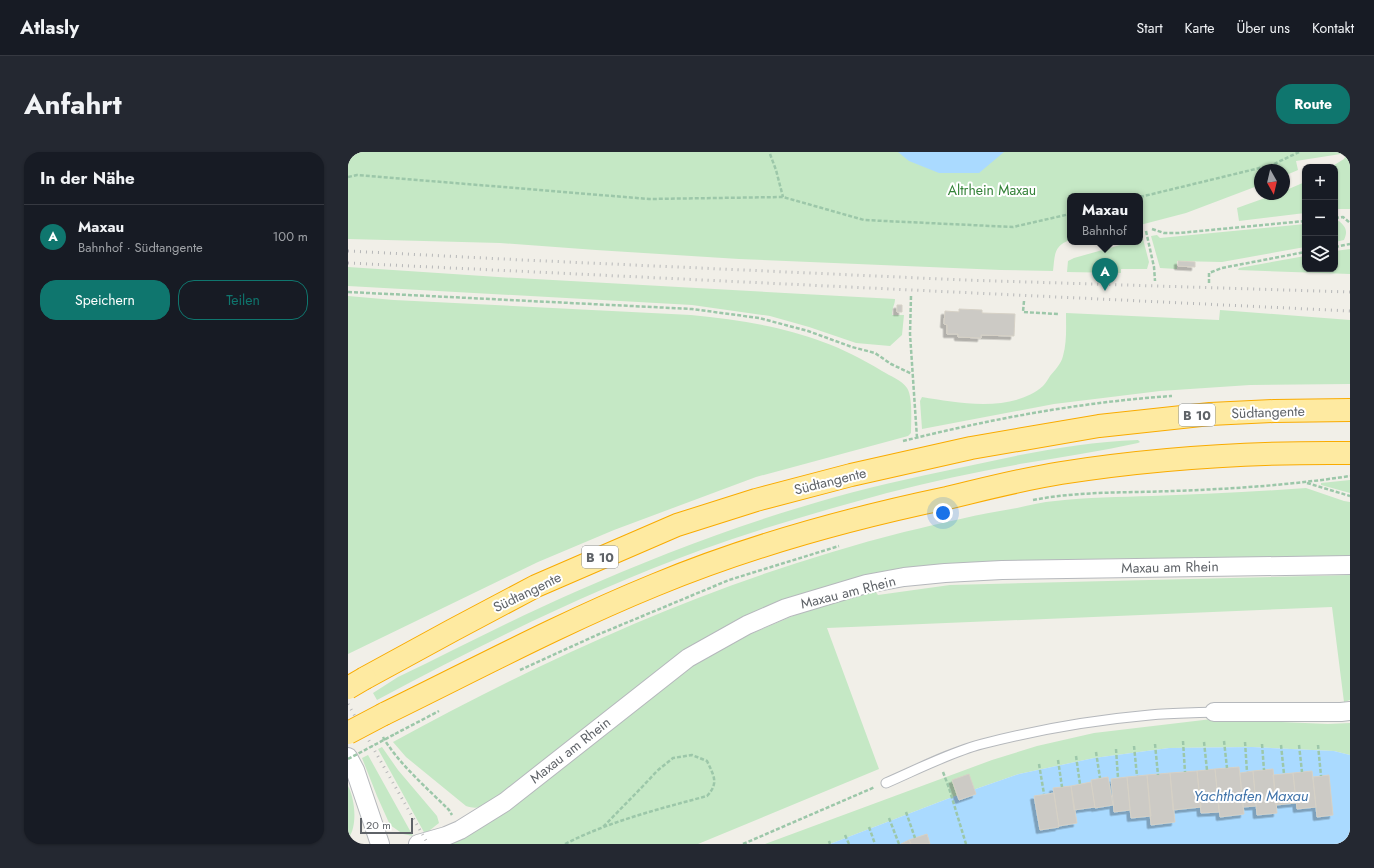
<!DOCTYPE html>
<html lang="de">
<meta charset="utf-8">
<style>
body{margin:0;font-family:Jost,sans-serif;background:#242831;color:#f1f3f6}
.controls{position:absolute;right:12px;top:12px;display:grid;overflow:hidden;border-radius:8px;box-shadow:0 1px 3px #0004}
.controls button{width:36px;height:36px;display:grid;place-items:center;padding:0;border:0;border-bottom:1px solid #363941;background:#171b24;color:#f1f3f6;font:20px sans-serif}
.compass{position:absolute;left:906px;top:12px;width:36px;height:36px;border-radius:50%;background:#171b24;box-shadow:0 1px 3px #0004;rotate:172deg}
.scale{position:absolute;left:12px;bottom:10px;width:53px;box-sizing:border-box;padding-left:4px;border:2px solid #5f6368;border-top:0;font-size:11px;line-height:14px;white-space:nowrap;color:#5f6368;-webkit-text-stroke:3px #fff;paint-order:stroke}
.you{position:absolute;left:595px;top:361px;width:14px;height:14px;margin:-10px;border:3px solid #fff;border-radius:50%;background:#1a73e8;box-shadow:0 0 0 6px #1a73e833}
.badge{display:grid;place-items:center;width:26px;height:26px;border-radius:50%;background:#0f766e;color:#fff;font-size:13px;font-weight:700}
.pin{position:absolute;translate:-50% -33px;filter:drop-shadow(0 1px 2px #0008)}
.pin::after{content:'';position:absolute;top:21px;width:14px;height:12px;background:inherit;clip-path:polygon(0 0,100% 0,50% 100%)}
.popup{position:absolute;left:719px;top:41px;width:76px;height:52px;box-sizing:border-box;display:grid;place-content:center;border-radius:8px;background:#171b24;filter:drop-shadow(0 1px 3px #0005);font-size:13px;white-space:nowrap;color:#9ea1a6}
.popup b{font-size:15px;color:#f1f3f6}
.popup::after{content:'';position:absolute;left:50%;top:100%;margin-left:-8px;border:8px solid transparent;border-top-color:#171b24}
.list{margin:0;padding:0;list-style:none}
h2{display:flex;justify-content:space-between;align-items:center;height:52px;margin:0;padding:0 16px;font-size:17px}
h2 small{font-size:13px;font-weight:400;color:#9ea1a6}
.list li{display:grid;grid-template-columns:26px 1fr auto;gap:12px;align-items:center;box-sizing:border-box;height:64px;padding:0 16px;border-top:1px solid #363941}
.list b{display:block;font-size:15px;white-space:nowrap}
.list p{margin:0;font-size:13px;white-space:nowrap;color:#9ea1a6}
.list em{font-size:13px;font-style:normal;color:#9ea1a6}
.actions{display:flex;gap:8px;padding:12px 16px}
.actions a{flex:1;padding:9px 0;border:1px solid #0f766e;border-radius:16px;text-align:center;font-size:14px;color:#0f766e}
.actions .main{background:#0f766e;color:#fff}
.icon{flex:none;width:22px;height:22px;fill:none;stroke:currentColor;stroke-width:2;stroke-linecap:round;stroke-linejoin:round}
.map{position:relative;flex:none;width:1002px;height:692px;overflow:hidden;border-radius:16px}
header{display:flex;align-items:center;gap:24px;box-sizing:border-box;height:56px;padding:0 20px;background:#171b24;border-bottom:1px solid #363941}
header strong{font-size:19px}
nav{display:flex;gap:22px;margin-inline-start:auto;font-size:14px}
.intro{display:flex;align-items:center;justify-content:space-between;box-sizing:border-box;height:96px;padding:0 24px}
h1{margin:0;font-size:28px}
.button{padding:10px 18px;border-radius:16px;background:#0f766e;color:#fff;font-size:14px;font-weight:700}
main{display:flex;gap:24px;padding:0 24px}
aside{flex:1;background:#171b24;border-radius:16px;box-shadow:0 1px 3px #0004}
.map>svg:first-child{display:block}
.green{fill:#c5e8c5}
.water{fill:#aadaff}
.building{fill:#cccac5;stroke:#d6d1c6;filter:url(#shadow)}
.lines{fill:none;stroke-linecap:round;stroke-linejoin:round}
.service-casing{stroke:#b5b8bc;stroke-width:11}
.minor-casing{stroke:#b5b8bc;stroke-width:20}
.trunk-casing{stroke:#f9ab00;stroke-width:24}
.path{stroke:#9cc7a9;stroke-width:2.5;stroke-dasharray:4 2;stroke-linecap:butt}
.service{stroke:#fff;stroke-width:9}
.minor{stroke:#fff;stroke-width:18}
.trunk{stroke:#feeaa1;stroke-width:22}
.rail{stroke:#b6b7b8;stroke-width:3;stroke-dasharray:1 5;stroke-linecap:butt}
.trunk-bridge-casing{stroke:#f9ab00;stroke-width:24;stroke-linecap:butt}
.path-bridge{stroke:#9cc7a9;stroke-width:2.5;stroke-dasharray:4 2;stroke-linecap:butt}
.trunk-bridge{stroke:#feeaa1;stroke-width:22}
.labels{text-anchor:middle;stroke-width:4;stroke-linejoin:round;paint-order:stroke}
.shield{fill:#fff;stroke:#8f9295;stroke-width:1}
.shield-label{font-size:13px;font-weight:bold;fill:#5f6368}
.park-label{font-size:14px;fill:#348238;stroke:#fff}
.street-label{font-size:14px;fill:#5f6368;stroke:#fff}
.water-label{font-size:15px;font-style:italic;fill:#4174aa;stroke:#fff}
</style>
<header>
<strong>Atlasly</strong>
<nav><a>Start</a><a>Karte</a><a>Über uns</a><a>Kontakt</a></nav>
</header>
<div class="intro"><h1>Anfahrt</h1><a class="button">Route</a></div>
<main>
<aside>
<h2>In der Nähe<small></small></h2>
<ul class="list">
<li><span class="badge">A</span><div><b>Maxau</b><p>Bahnhof · Südtangente</p></div><em>100 m</em></li>
</ul>
<div class="actions"><a class="main">Speichern</a><a>Teilen</a></div>
</aside>
<div class="map">
<svg width="1002" height="692" viewBox="0 0 1002 692">
<defs>
<filter id="shadow"><feDropShadow dx="-3.5" dy="3.5" stdDeviation="0" flood-color="#0004"/></filter>
</defs>
<rect width="100%" height="100%" fill="#f1efe8"/>
<!-- green -->
<path class="green" d="M0,0h1002v57h-15v-42h-4l13,-8 3,-6 -51,8 2,9 -14,6v-6h-24v15l-74,28 -46,12v-29h-70v44c-17,6 -15,16 -17,31l-52,-1 -262,-11 -143,-9 -96,-7 -152,-4z
M957,30v31l-66,8 -2,-13 39,-14h8v-3z
M991,69c7,6 9,10 5,19l-9,2v-20z
M957,72v23l-83,15 -45,-1v8l-17,-1 -9,-32 6,-1 3,3z
M795,87l6,23 -2,7h-26v4l-54,-1 1,-11 6,-3 57,-16h9v-2z
M1002,97v25l-112,-4 1,-2 66,-12v13h30v-18z
M0,115l150,10 397,22c0,6 -3,8 -3,16h12l-2,20 -12,11 -34,-3 -47,-16 -39,-11 -78,-11 -344,-19z
M0,144l46,4 297,15c70,7 131,18 191,56 8,5 20,9 25,17 6,9 4,34 4,45l-3,3 -152,41 -142,53 -76,32 -190,92z
M872,158l130,10v64l-100,1 -90,6 -106,13 -132,25 -2,-28 2,-4c36,6 90,16 121,-11 3,-3 5,-7 7,-10 5,-6 11,-12 13,-20 4,-14 3,-29 3,-43l153,7z
M790,288l2,2 -2,1c-37,8 -75,14 -112,20 -47,8 -93,18 -139,30 -63,17 -125,35 -186,57 -112,41 -219,94 -324,150l-4,-7 25,-16c59,-28 117,-59 177,-85 79,-35 160,-66 243,-90 46,-14 94,-24 141,-34 59,-13 118,-26 179,-28z
M1002,328v13l-29,-8v-2z
M958,336l38,13 6,1v54l-261,3 -145,7 -63,7 -85,23 -47,19 -251,182c-12,7 -18,14 -32,9l-60,-49 -13,-15c164,-90 330,-164 511,-210 38,-9 75,-18 113,-24 13,-3 26,-6 38,-7 32,-4 65,-4 97,-5 51,-2 102,-4 154,-8z
M1002,423v125l-6,2 -12,-95 -505,21 52,141 -181,75h-252l218,-159 40,-27 44,-23 52,-22 75,-22 3,4 72,-10z
M864,567l116,5 22,-1v32l-16,-4 -82,-4 -83,1 -75,10 -75,16 -72,25 -117,45h-65l227,-84 45,-14 57,-13z
M34,595l16,23 39,46 2,7 -14,11 -47,-85z
M20,603l45,81 -10,-2 -13,-9 -13,-29 -15,-38z
M0,634c7,13 10,40 0,53z"/>
<!-- water -->
<path class="water" d="M550,0h106l-25,21h-40l-30,-12z
M904,595l82,4 16,4v89h-520l117,-45 72,-25 75,-16 75,-10z"/>
<!-- building -->
<path class="building" d="M830,109l17,1v5l-17,-1z
M549,153h5v7h-5z
M611,157l23,1v3l33,1 -1,22 -33,-1v3l-23,-1v-3h-11v-9l-3,-1 1,-13 14,1z
M891,615l5,47 -24,3 -5,-48z
M867,617l4,43 -18,1 -4,-42z
M925,617l4,44 -20,2 -4,-44z
M849,619l4,36 -28,3 -3,-37z
M905,619l3,35 -13,1 -3,-34z
M964,619l4,36 -19,2 -4,-36z
M822,621l5,49 -24,3 -4,-50z
M945,621l3,30 -20,2 -3,-30z
M621,622l7,20 -17,6 -7,-20z
M799,623l4,41 -20,2 -4,-41z
M981,623l4,40 -16,2 -4,-40z
M760,625l5,28 -18,3 -4,-28z
M779,625l3,33 -16,2 -3,-33z
M743,630l4,25 -21,3 -3,-24z
M723,634l6,37 -18,3 -6,-38z
M706,641l5,34 -19,3 -6,-34z
M579,682l3,10h-19l-2,-4z
M561,688l2,4h-10z"/>
<g class="lines">
<defs>
<path id="service" d="M538,631c30,-13 65,-31 96,-39 54,-14 112,-24 168,-29 21,-2 42,-2 64,-3"/>
<path id="minor" d="M866,560h127l9,-1
M0,605l7,13 25,74
M70,692l28,-8 14,-6 45,-28 183,-144 59,-33 39,-17 80,-24 38,-7 41,-4 57,-3 348,-5"/>
<path id="trunk" d="M17,526l88,-48 83,-44 141,-61 79,-25 95,-25 120,-27 128,-22 111,-12 64,-3 76,-1
M36,562c90,-44 178,-91 271,-129 94,-39 192,-66 292,-87 38,-9 76,-19 114,-25 96,-15 192,-21 289,-20"/>
</defs>
<!-- service casing -->
<use href="#service" class="service-casing"/>
<!-- minor casing -->
<use href="#minor" class="minor-casing"/>
<!-- trunk casing -->
<use href="#trunk" class="trunk-casing"/>
<!-- path -->
<path class="path" d="M422,2l6,16 7,27
M0,25l9,-2 292,24 134,-2 81,23 149,7 57,-13
M792,45l132,-32 27,-13
M987,66l8,-1 7,6
M804,77l12,4h15l126,-12
M798,79l8,36 1,14
M987,95l15,-3
M861,131v-10l13,-5 83,-16
M0,140l344,17 67,9 49,13 44,16 23,6 16,11 21,10
M563,144l-1,38 7,104
M676,149l-1,11 35,2
M555,289c88,-22 178,-39 269,-45
M959,331l43,13
M685,348c46,-9 93,-7 139,-9 60,-2 119,-6 178,-15
M172,518l77,-35 132,-55 110,-34
M47,582l44,-23
M35,585c14,25 45,52 66,73l3,5
M835,589l2,31
M876,589l3,27
M856,590l3,28
M897,590l2,30
M807,592l3,31
M914,592l2,26
M933,593l3,29
M951,593l3,27
M970,593l3,31
M786,594l3,30
M768,597l2,29
M748,600l4,26
M728,604l4,28
M710,608l4,27
M691,612l5,30
M595,620l6,16 17,56
M558,660l9,26
M541,666l10,26
M521,675l6,17
M497,683l4,9
M481,689l1,3
M217,692c45,-23 94,-35 142,-48 12,-13 7,-20 0,-35l-15,-6 -19,3 -16,13 -14,15 -40,41
M395,692l132,-57"/>
<!-- service -->
<use href="#service" class="service"/>
<!-- minor -->
<use href="#minor" class="minor"/>
<!-- trunk -->
<use href="#trunk" class="trunk"/>
<!-- rail -->
<path class="rail" d="M0,99l175,9 441,20 386,12
M0,111l1002,48
M0,552l80,140"/>
<defs>
<path id="trunk-bridge" d="M0,536l17,-10
M0,581l36,-19"/>
</defs>
<!-- trunk-bridge casing -->
<use href="#trunk-bridge" class="trunk-bridge-casing"/>
<!-- path-bridge -->
<path class="path-bridge" d="M0,607l47,-25"/>
<!-- trunk-bridge -->
<use href="#trunk-bridge" class="trunk-bridge"/>
</g>
<g class="labels">
<!-- shield labels -->
<g class="shield">
<rect x="831" y="252" width="36" height="22" rx="3"/>
<rect x="234" y="394" width="36" height="22" rx="3"/>
</g>
<g class="shield-label">
<text x="849" y="268">B 10</text>
<text x="252" y="410">B 10</text>
</g>
<!-- park labels -->
<g class="park-label">
<text x="644" y="43">Altrhein Maxau</text>
</g>
<!-- street labels -->
<g class="street-label">
<text transform="translate(920 260) rotate(-2)" y="5">Südtangente</text>
<text transform="translate(482 329) rotate(-14)" y="5">Südtangente</text>
<text transform="translate(822 415) rotate(-1)" y="5">Maxau am Rhein</text>
<text transform="translate(179 440) rotate(-26)" y="5">Südtangente</text>
<text transform="translate(500 440) rotate(-14)" y="5">Maxau am Rhein</text>
<text transform="translate(222 598) rotate(-38)" y="5">Maxau am Rhein</text>
</g>
<!-- water labels -->
<g class="water-label">
<text x="903" y="649">Yachthafen Maxau</text>
</g>
</g>
</svg>
<div class="controls">
<button>+</button>
<button>−</button>
<button><svg class="icon" aria-label="layers" viewBox="0 0 24 24"><path d="M12 4l9 5-9 5-9-5zM3 14l9 5 9-5"/></svg></button>
</div>
<svg class="compass" viewBox="-18 -18 36 36"><path d="M0-13l5 13h-10z" fill="#e53935"/><path d="M0 13l5-13h-10z" fill="#9ea1a6"/></svg>
<div class="scale">20 m</div>
<div class="you"></div>
<div class="pin badge" style="left:757px;top:139px">A</div>
<div class="popup"><b>Maxau</b>Bahnhof</div>
</div>
</main>
